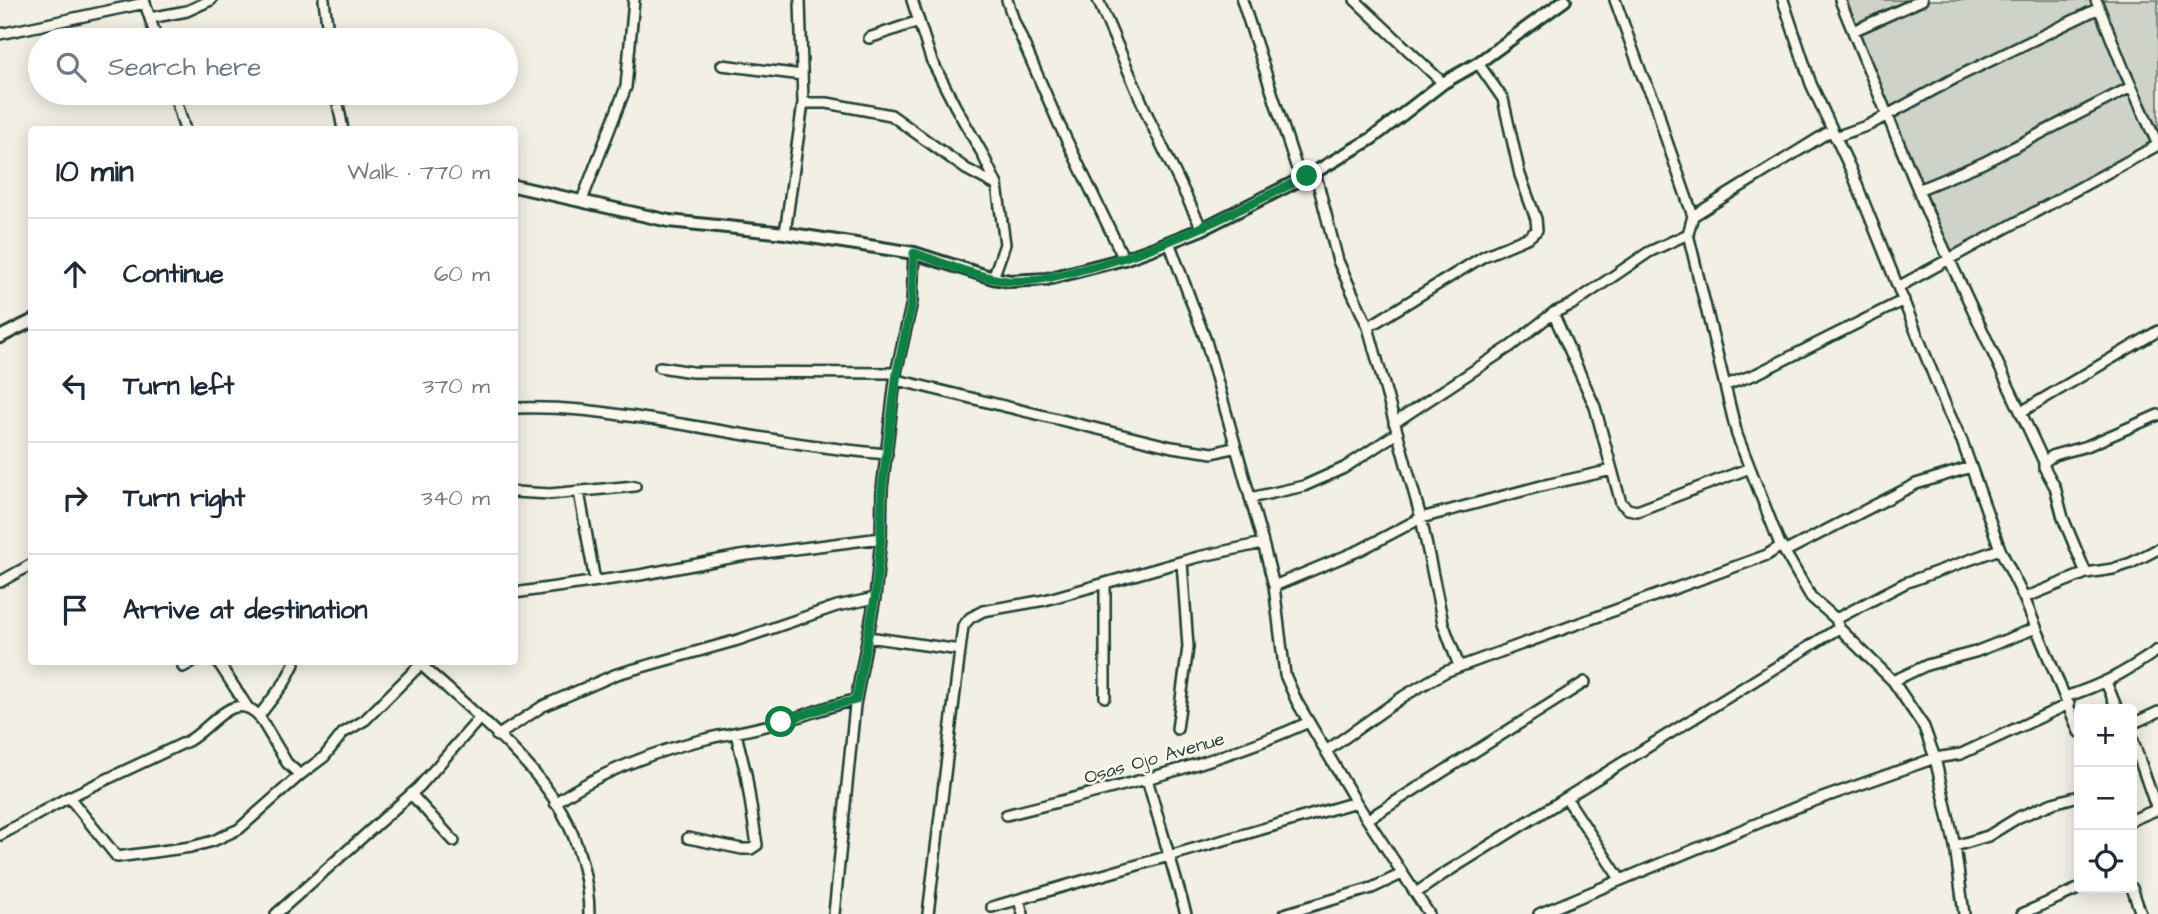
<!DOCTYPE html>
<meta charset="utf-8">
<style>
body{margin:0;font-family:"Architects Daughter",sans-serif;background:#f2f2f3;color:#1f2937}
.controls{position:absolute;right:21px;bottom:21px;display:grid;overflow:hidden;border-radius:7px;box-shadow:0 4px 18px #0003}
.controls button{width:63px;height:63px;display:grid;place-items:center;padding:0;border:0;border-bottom:2px solid #e0e1e3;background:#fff;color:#1f2937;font:35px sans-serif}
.stop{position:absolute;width:21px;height:21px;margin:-16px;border:5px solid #0b8043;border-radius:50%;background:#fff}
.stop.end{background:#0b8043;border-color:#fff;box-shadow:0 2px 7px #0008}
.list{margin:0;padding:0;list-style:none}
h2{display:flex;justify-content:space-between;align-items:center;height:91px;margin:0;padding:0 28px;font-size:30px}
h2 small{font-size:23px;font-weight:400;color:#747a83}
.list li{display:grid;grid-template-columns:46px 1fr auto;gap:21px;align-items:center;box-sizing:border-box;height:112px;padding:0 28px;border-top:2px solid #e0e1e3}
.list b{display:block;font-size:26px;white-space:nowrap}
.list em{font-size:23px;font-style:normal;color:#747a83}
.icon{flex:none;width:38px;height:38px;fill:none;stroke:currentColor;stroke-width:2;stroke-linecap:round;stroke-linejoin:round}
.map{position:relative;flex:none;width:2158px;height:914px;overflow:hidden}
.search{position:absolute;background:#fff;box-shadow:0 4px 18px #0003;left:28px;top:28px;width:490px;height:77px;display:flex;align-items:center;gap:18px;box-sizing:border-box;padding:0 24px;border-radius:38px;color:#747a83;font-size:26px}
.panel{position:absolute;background:#fff;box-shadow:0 4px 18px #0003;left:28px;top:126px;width:490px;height:539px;border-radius:7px}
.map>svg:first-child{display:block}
.green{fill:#cfd2c8;stroke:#77887e;stroke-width:2}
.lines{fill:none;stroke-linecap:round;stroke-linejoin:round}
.minor-casing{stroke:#1f3d34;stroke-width:14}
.tertiary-casing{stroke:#1f3d34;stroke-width:16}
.minor{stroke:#fbf7ec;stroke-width:9}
.tertiary{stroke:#fbf7ec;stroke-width:10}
.route{stroke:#0b8043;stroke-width:9}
.labels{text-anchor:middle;stroke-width:5;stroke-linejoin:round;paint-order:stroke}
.street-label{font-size:19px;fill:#1f3d34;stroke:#fbf7ec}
</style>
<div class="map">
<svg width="2158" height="914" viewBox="0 0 2158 914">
<rect width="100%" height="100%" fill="#f2f0e5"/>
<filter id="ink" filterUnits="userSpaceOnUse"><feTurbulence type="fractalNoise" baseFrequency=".0143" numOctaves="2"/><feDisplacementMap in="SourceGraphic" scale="14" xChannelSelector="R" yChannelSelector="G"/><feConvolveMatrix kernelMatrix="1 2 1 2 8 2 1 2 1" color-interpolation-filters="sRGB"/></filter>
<g filter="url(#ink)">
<!-- green -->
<path class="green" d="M1845,0h313v142l-205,115z"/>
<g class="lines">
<defs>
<path id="minor" d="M144,0l13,40
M324,0l5,40
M912,0l19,59 24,47 27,47 15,32 8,59 -12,34
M1007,0l7,21 44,101 66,137
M1098,0l52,121 52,108
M1242,0l54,166 11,10
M1355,0l88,83
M1615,0l27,75 14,29 8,29 29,83 -5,18 49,201 22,56 20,51 32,55 25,22 3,9 54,53 31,46 11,31 20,88 9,68
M1783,0l28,84 40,86 96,239 15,32 38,108 24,49 55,134
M1840,0l88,214 116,248
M150,18l37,-7 24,-11
M1853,31l69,-31
M0,34l145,-31
M869,38l50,-17
M722,65l80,10
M174,93l11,37
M336,93l7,37
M803,103h24l64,12 75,54 30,16
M1835,137l34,-12 90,-49 140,-68
M1315,172l23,89 30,66 53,191 22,105 16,43
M1918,190l65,-27 148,-76
M582,200l44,-113 8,-87
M1693,216l139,-86
M785,233l18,-130 -3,-103
M1169,242l37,99 57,202 11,43 11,89 12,27 59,100 73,112
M1898,287l260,-142 -34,-75 -28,-70
M1553,313l42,94 26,96 7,6 9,2 113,-43
M1368,327l116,-71 45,-19 8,-7 -1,-11 -16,-44 -17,-76 -25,-36
M660,367l32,5 204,1
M897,380l275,67 41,6 23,-6
M1726,385l30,-11 148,-74
M514,408c58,-2 99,6 155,14 73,12 145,26 218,32
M2021,412l137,-81
M1394,423l117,-77 42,-33 18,-8 78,-53 39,-18
M514,492l36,2 85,-8
M579,492l16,89
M1250,498l54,-12 40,-18 53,-35
M1786,551l130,-67 55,-17
M2086,573l-23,-55 -8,-31 -11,-20v-5l10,-7 33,-9 71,-31
M0,582l32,-18
M1105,584v113
M1274,586l86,-36 61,-32 120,-32 71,-16
M514,593l126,-18 100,-19 141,-18
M2024,598l62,-25 27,-4 18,-6 27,-14
M1836,619l69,-36 95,-34
M868,637l92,13
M218,662l30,46
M418,662c46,42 113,95 144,150 16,28 27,69 27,102
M183,667l9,-5
M1893,681l34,-16 48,-13 61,-24
M2106,682l11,27
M2065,697c40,-13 59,-24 93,-47
M259,716l26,-34 9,-18
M2132,724l26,-12
M1177,729l11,-82 -6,-85
M497,736l46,-30 74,-32 121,-34 99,-34 38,-8
M2132,738l25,72
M1326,751l78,-55 41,-24 322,-117 14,-9
M1147,779l39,135
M411,794l43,47
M69,797l48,60 74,-10 22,-6 26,-12 61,-54 24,-18 19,-24 22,-13 56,-56
M1567,799l53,80
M555,803c42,-30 105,-54 155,-65 22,-5 45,-9 68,-15 27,-7 51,-18 78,-23
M1006,815c102,-26 206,-49 303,-93
M1368,819l217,-137
M2132,820l26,-11
M0,835l69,-38 119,-56c23,-12 45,-53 71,-25l28,47 13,12
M688,838l54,11h9l6,-4 -11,-71 -10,-40
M1955,846l33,-10 31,-19 34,-14 26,-7
M2132,888l9,26
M1416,893l26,-18 397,-247
M1019,900l4,14
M992,907l364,-105
M276,914l143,-127 60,-68
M834,914l21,-209 20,-107 6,-60 1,-49 14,-116 16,-71 2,-49
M928,914l35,-288 7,-8 13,-7 62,-11 153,-43 65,-14
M1284,914l88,-26 30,-14
M1539,914l258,-107 138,-49 26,-4 108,-50
M2022,914l58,-26"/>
<path id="tertiary" d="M514,186l155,35 116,12 129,20 79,25 17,3 37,-2 77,-20 33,-12 45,-18 113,-57 56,-33 72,-56 35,-20 87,-63
M0,337l32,-16"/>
</defs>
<!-- minor casing -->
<use href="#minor" class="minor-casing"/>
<!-- tertiary casing -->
<use href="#tertiary" class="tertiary-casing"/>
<!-- minor -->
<use href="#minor" class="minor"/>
<!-- tertiary -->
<use href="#tertiary" class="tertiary"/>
</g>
</g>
<g class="lines" filter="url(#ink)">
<!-- route -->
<path class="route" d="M781,722l46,-15 29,-7 19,-102 6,-60 1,-49 15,-116 15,-71 2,-49c30,10 61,24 93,28 24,2 50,-5 73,-11 82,-20 153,-57 227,-94"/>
</g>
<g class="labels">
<!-- street labels -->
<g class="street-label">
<text transform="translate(1154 757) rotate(-16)" y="7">Osas Ojo Avenue</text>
</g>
</g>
</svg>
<div class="controls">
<button>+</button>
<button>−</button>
<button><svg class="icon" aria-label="locate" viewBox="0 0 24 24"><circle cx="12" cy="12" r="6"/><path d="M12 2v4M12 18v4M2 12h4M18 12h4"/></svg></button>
</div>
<div class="stop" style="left:781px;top:722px"></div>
<div class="stop end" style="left:1307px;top:176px"></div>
<div class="search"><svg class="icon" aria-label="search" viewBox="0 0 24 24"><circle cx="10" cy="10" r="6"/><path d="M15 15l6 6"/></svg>Search here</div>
<section class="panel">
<h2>10 min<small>Walk · 770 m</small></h2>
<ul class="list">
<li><svg class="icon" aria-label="ahead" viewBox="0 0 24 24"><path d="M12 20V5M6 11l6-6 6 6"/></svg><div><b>Continue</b></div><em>60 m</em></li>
<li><svg class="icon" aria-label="left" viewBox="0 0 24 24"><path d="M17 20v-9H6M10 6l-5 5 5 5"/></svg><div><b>Turn left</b></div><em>370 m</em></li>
<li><svg class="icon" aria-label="right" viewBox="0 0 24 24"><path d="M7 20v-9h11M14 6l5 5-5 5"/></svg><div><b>Turn right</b></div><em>340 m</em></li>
<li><svg class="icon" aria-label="arrive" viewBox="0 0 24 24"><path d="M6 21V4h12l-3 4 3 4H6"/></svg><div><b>Arrive at destination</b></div></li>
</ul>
</section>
</div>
